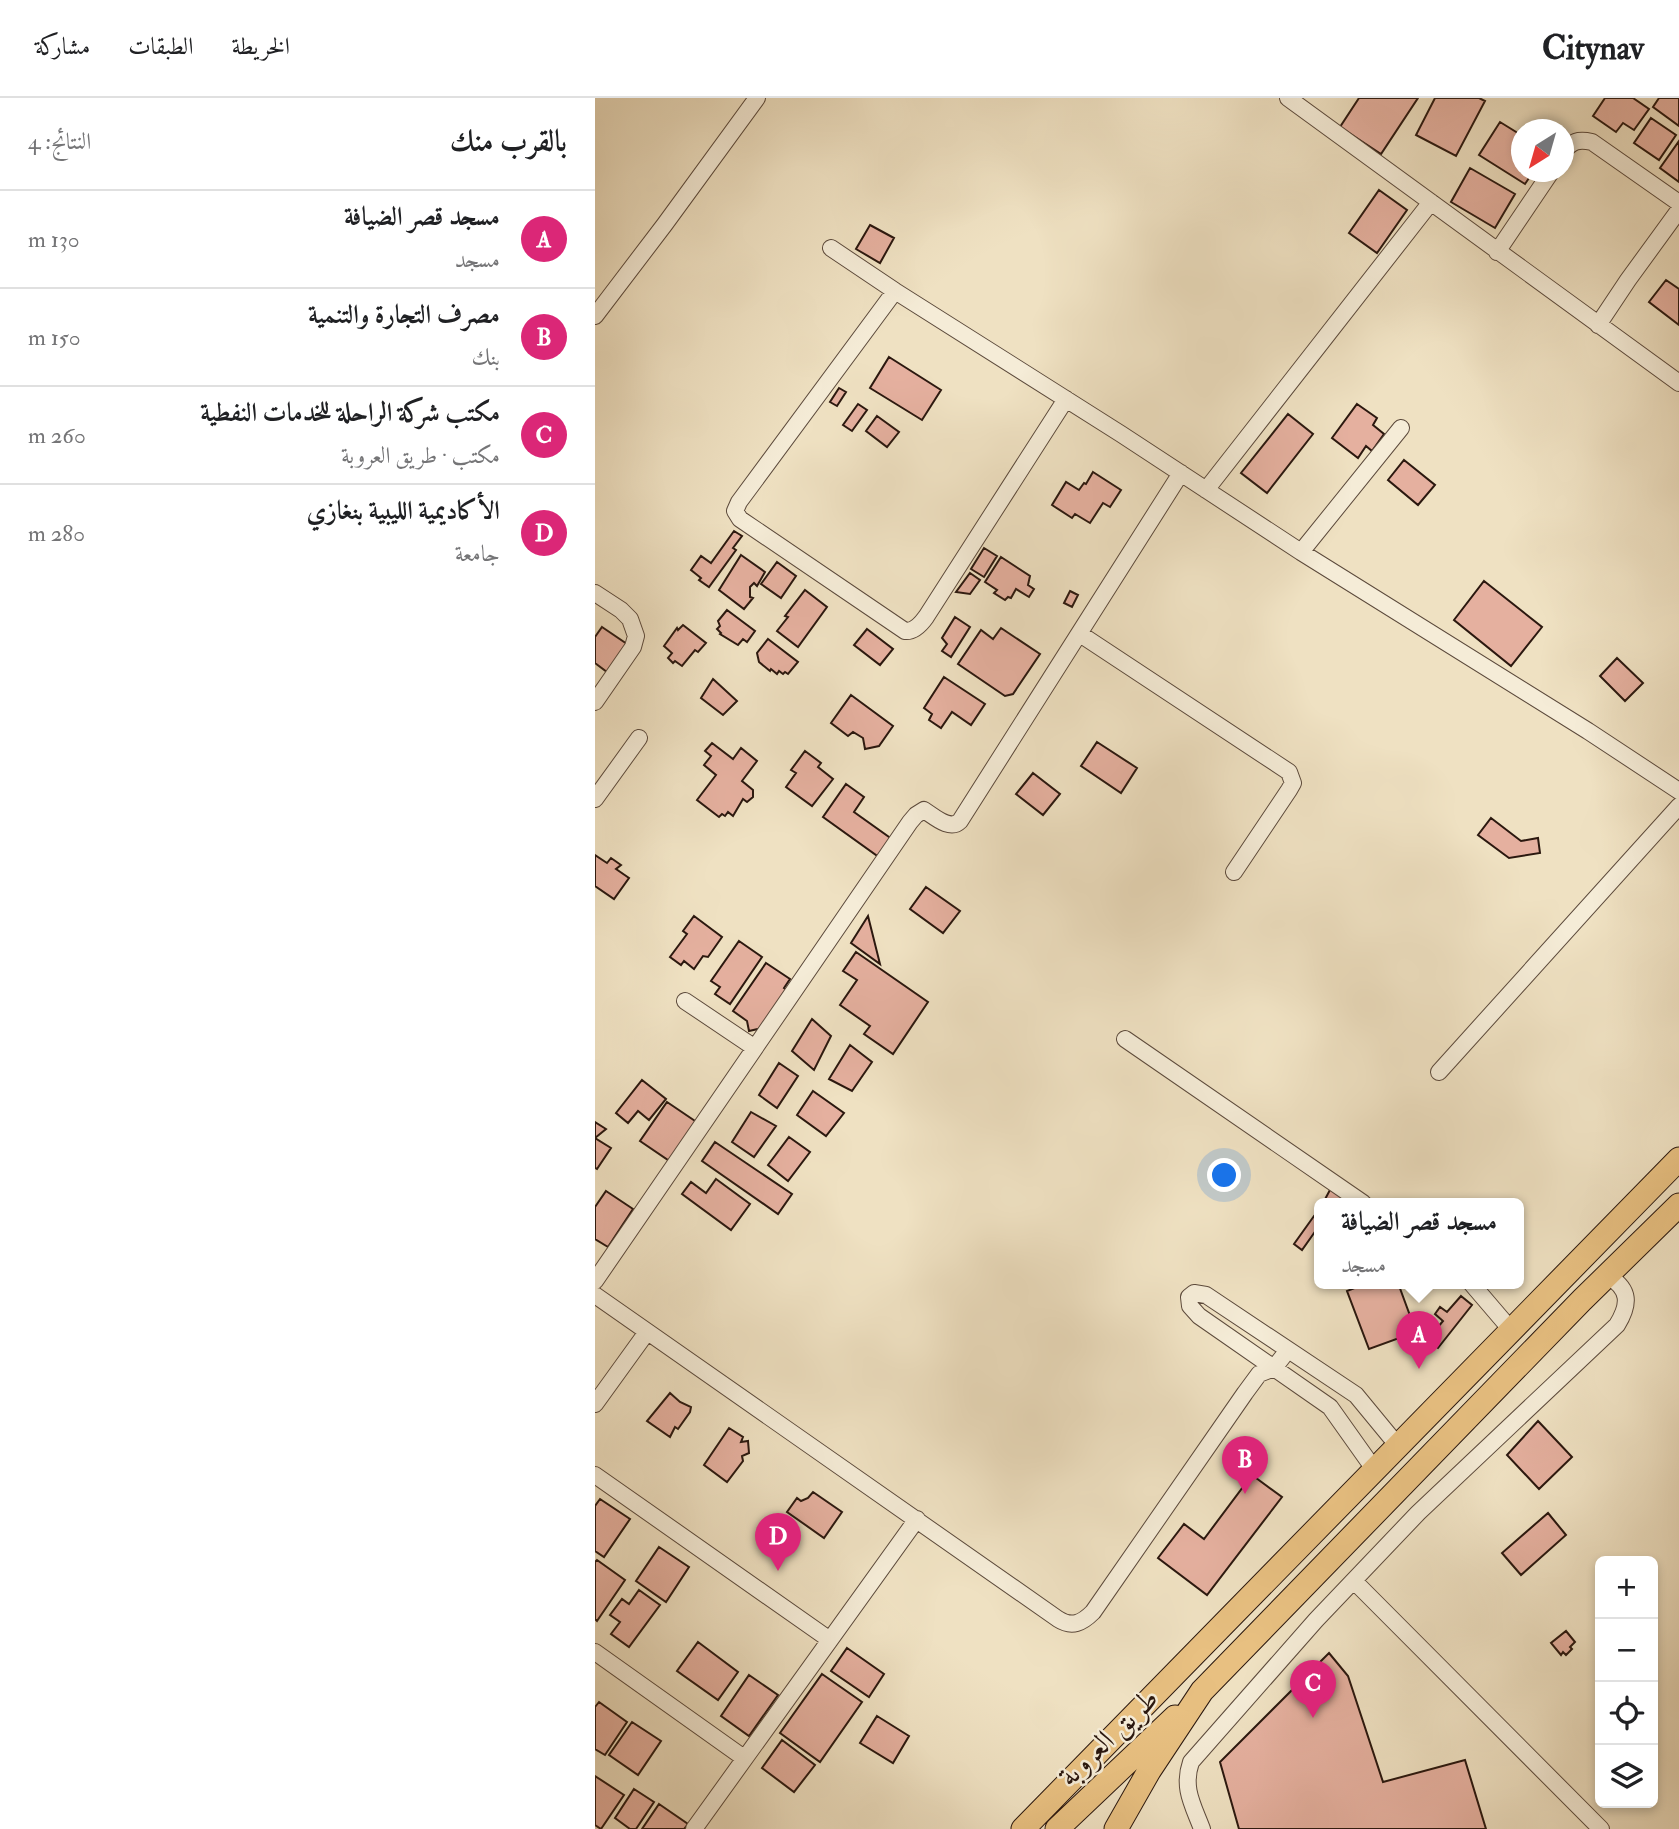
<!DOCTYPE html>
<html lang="ar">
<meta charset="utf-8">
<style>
body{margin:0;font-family:"IM FELL Double Pica",Amiri,serif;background:#f6f6f6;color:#202124;direction:rtl}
.controls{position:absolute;right:21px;bottom:21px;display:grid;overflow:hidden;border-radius:10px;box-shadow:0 4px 10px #0003}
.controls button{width:63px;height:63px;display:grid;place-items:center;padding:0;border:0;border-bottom:2px solid #e0e0e0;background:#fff;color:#202124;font:35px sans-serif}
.compass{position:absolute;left:916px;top:21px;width:63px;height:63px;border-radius:50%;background:#fff;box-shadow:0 4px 10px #0003;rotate:217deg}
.you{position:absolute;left:630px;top:1078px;width:24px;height:24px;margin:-18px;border:5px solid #fff;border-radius:50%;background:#1a73e8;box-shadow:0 0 0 10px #1a73e833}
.badge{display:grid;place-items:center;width:46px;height:46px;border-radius:50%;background:#db2777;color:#fff;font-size:23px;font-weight:700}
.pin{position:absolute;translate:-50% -58px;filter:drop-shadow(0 2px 4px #0008)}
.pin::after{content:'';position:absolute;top:37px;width:24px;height:21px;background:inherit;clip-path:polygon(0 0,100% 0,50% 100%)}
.popup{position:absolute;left:719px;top:1100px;width:210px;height:91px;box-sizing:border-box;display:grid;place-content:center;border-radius:10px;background:#fff;filter:drop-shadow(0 2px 5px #0005);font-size:23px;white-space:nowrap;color:#757577}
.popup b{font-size:26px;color:#202124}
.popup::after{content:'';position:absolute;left:50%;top:100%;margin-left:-14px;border:14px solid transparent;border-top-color:#fff}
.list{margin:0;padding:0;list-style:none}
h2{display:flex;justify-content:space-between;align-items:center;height:91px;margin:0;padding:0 28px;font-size:30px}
h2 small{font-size:23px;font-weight:400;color:#757577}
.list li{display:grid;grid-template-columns:46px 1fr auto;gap:21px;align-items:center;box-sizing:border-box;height:98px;padding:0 28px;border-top:2px solid #e0e0e0}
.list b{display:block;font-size:26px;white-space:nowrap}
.list p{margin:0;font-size:23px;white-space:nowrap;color:#757577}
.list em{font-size:23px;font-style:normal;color:#757577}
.icon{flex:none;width:38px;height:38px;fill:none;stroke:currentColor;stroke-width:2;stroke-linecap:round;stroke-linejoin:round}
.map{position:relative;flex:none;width:1084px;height:1731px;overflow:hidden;direction:ltr}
header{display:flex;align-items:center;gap:42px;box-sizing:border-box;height:98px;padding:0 35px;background:#fff;border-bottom:2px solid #e0e0e0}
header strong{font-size:33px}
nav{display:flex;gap:38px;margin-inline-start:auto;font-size:24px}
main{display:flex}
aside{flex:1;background:#fff}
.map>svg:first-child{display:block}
.building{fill:#e5b09f;stroke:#2b180f;stroke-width:2}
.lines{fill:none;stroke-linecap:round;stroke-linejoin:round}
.minor-casing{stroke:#5c4a3c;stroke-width:18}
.highway-casing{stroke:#2b180f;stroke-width:25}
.minor{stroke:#f5ecd7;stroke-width:16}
.highway{stroke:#e8c081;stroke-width:23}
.labels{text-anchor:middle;stroke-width:5;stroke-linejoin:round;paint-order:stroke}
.street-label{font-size:30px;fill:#2b180f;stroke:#f5ecd7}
</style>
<header>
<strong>Citynav</strong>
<nav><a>الخريطة</a><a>الطبقات</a><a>مشاركة</a></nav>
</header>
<main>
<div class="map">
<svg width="1084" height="1731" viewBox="0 0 1084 1731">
<rect width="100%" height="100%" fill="#efe1c2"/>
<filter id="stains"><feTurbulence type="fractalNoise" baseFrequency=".00286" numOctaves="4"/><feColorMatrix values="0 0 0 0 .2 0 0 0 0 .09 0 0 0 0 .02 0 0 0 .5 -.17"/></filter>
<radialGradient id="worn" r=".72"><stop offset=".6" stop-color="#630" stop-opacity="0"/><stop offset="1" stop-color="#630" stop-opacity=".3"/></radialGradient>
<!-- building -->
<path class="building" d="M764,0h59l-37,56 -41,-27z
M840,0h44l6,3 -29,55 -40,-21z
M1010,0h28l16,11 -15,21 -11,-7 -7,9 -23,-16z
M1064,0h20v28l-26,-19z
M1056,20l25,17 -17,25 -25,-17z
M905,24l21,13v37h12l-8,12 -46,-29z
M1084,43v41l-19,-14z
M875,70l45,26 -20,34 -44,-26z
M784,92l28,20 -30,43 -28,-20z
M275,127l24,13 -14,25 -24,-14z
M1071,182l13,9v36l-30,-23z
M294,259l52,33 -19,30 -52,-32z
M244,290l7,4 -9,14 -7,-4z
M263,306l9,6 -15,21 -9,-6z
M762,306l20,14 -4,7 11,9 -12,17 -6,-5 -8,12 -26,-20z
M693,316l25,20 -46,59 -26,-20z
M282,318l22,16 -12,15 -21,-16z
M809,362l31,25 -17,20 -30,-25z
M498,374l28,18 -11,17 -7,-4 -13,20 -15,-9 -3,4 -20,-13 14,-23 13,8 5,-7 2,1z
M139,433l8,5 -9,12 3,2 -27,37 -10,-7 2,-2 -10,-8 10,-14 10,7z
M389,450l13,8 -13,21 -13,-8z
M146,457l24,17 -8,14 -3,-3 -4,4v10l3,1 -9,11 -25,-19z
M406,459l29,19 -2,9 6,4 -5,8 -13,-8 -5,9 -3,-1 -3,3 -11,-7 3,-3 -12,-8z
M182,464l19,14 -15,22 -20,-14z
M375,475l10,7 -10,14 -14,-2z
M889,483l58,46 -31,39 -57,-46z
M210,492l22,17 -29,40 -21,-16 11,-14 -3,-1z
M475,493l8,4 -6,12 -8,-4z
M132,512l28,21 -8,11 -4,-3 -5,6 -18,-11 1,-1 -4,-4 3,-3 -2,-5z
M360,519l15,10 -19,30 -9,-6 5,-7 -5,-6z
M88,527l23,18 -8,9 -3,-2 -13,16 -7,-5 -2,2 -5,-5 4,-5 -8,-7 13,-18 1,2z
M7,529l25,17 -20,28 -12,-9v-26z
M406,530l39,26 -27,40 -8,2 -47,-32 23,-34 12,9z
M272,531l26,20 -13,16 -26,-20z
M173,541l30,23 -10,12 -3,-2 -2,2 -4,-3 -2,3 -6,-5 -1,2 -11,-9 -2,-9z
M1022,560l26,25 -18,18 -25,-25z
M349,579l41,27 -14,21 -19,-13 -11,16 -12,-8 3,-6 -8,-6z
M118,581l24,22 -14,14 -22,-17z
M256,597l42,31 -14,20 -14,3 -2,-11 -10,-6 -5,4 -17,-13z
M502,644l40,26 -16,25 -40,-27z
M117,645l21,16 8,-11 16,13 -15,20 11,9v7l-6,5 -4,-3 -10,17 -5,-4 -3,4 -3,-2 -3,3 -22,-17 19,-25 -12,-10 7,-9 -6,-5z
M210,653l16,12 -3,4 15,12 -21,27 -26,-19 10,-14 -5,-3z
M438,675l27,21 -17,21 -27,-21z
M251,686l18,13 -10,15 42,30 -13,18 -60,-43z
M896,720l30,23 17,-3 2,15 -31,5 -31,-23z
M0,757l12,8 4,-5 10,7 -5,4 13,9 -15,21 -19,-13z
M331,789l34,24 -17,22 -33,-24z
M99,818l28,21 -14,20 -5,-1 -9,13 -10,-8 -3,4 -11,-8 17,-23 -4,-3z
M273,818l12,48 -29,-21z
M144,843l23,16 -32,47 -15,-10 5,-7 -9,-6z
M261,854l72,50 -35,52 -29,-20 6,-8 -30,-21 17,-25 -14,-9z
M171,865l24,16 -6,9 4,3 -26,37 -13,3 -2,-10 -14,-10z
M217,921l19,17 -17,34 -22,-19z
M255,947l22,17 -20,29 -23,-12z
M184,965l19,13 -21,32 -18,-13z
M47,982l24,19 -17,21 -11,-9 -10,12 -12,-10z
M218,993l31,22 -18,23 -29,-21z
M72,1004l31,21 -27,39 -31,-21z
M156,1014l25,14 -22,31 -22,-15z
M0,1024l11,7 -11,9 16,10 -14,21 -2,-1z
M194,1039l21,15 -22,29 -20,-16z
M120,1044l77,52 -14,20 -76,-53z
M121,1081l34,25 -19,26 -49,-36 9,-12 15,11z
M736,1090l20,15h-28z
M11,1093l27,18 -25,38 -13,-8v-32z
M719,1118l5,3v7l-17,24 -8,-6z
M772,1185h31l18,49 -47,17 -22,-58z
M866,1198l11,9 -34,43 -11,-8 16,-19 -8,-7 5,-7 7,5z
M75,1295l10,9 11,5 -1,5 -12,17 -3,-2 -5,10 -23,-16z
M943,1323l34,36 -33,32 -32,-34z
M134,1330l14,9 -2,5 7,-1 1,12 -7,3 1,5 -16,21 -23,-17z
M657,1377l30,22 -75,98 -49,-37 26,-34 20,15z
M218,1394l29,20 -18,26 -37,-26 10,-14 4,3 7,-3z
M5,1401l30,20 -26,38 -9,-6v-45z
M953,1415l18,22 -45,40 -19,-22z
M64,1449l30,20 -23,35 -30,-21z
M2,1462l28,20 -28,41 -2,-2v-57z
M44,1492l21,15 -31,42 -18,-13 9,-12 -10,-7 12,-16 7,5z
M971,1533l9,11 -5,5 2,2 -6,6 -3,-3 -2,3 -10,-12z
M103,1544l40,30 -20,28 -41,-29z
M252,1550l37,26 -15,23 -38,-26z
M734,1555l19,23 35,106 82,-22 21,69h-247l-19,-67z
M227,1576l40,28 -42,60 -40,-29z
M154,1577l29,20 -29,41 -28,-20z
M4,1604l28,20 -22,33 -10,-6v-42z
M282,1618l32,20 -16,27 -33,-20z
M37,1624l29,19 -23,34 -29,-20z
M187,1642l33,25 -21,27 -32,-24z
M0,1678l29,19 -23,34 -6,-4z
M39,1691l20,13 -18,27h-6l-15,-11z
M64,1706l29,20 -4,5h-42z"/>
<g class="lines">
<defs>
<path id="minor" d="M693,0l391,285
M968,54c9,-11 15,-13 29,-10l87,61
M236,150l64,43 226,143 180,118 287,179 91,60
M902,154l54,-80
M300,193l-156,211 -4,9 5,8 165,112c9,1 16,-7 21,-14l140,-218
M0,218l70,-92 92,-126
M1003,227l30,-45 51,-70
M611,392l225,-288
M706,454l100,-124
M0,495l26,17 9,9 6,17 -3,11 -38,55
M485,536l209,138 4,11 -4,7 -55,82
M0,701l44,-61
M90,903l70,47
M530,941l238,164
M844,974l240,-266
M0,1183l315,-459 6,-7 8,-5c11,7 26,21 36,11l221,-348
M876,1185l41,48
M0,1197l463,324c14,9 24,4 35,-7l152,-219 14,-19 15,-6 14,-18
M0,1306l52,-72
M779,1371l-44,-62 -131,-91 -9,-10 -1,-9 5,-4 12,2 150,100 42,51
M0,1377l235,165
M759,1483l247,248
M0,1554l149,106
M99,1731l223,-310
M607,1731c-9,-24 -20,-41 -11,-67l125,-142 102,-107 199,-188c13,-21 13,-36 -9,-49"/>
<path id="highway" d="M428,1731l656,-670
M462,1731l118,-112
M521,1731l33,-58 53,-80 380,-391 97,-95"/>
</defs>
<!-- minor casing -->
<use href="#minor" class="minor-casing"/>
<!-- highway casing -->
<use href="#highway" class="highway-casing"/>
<!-- minor -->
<use href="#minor" class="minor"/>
<!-- highway -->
<use href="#highway" class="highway"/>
</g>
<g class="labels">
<!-- street labels -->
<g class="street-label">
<text transform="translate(513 1639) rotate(-44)" y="10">طريق العروبة</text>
</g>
</g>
<rect width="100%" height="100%" filter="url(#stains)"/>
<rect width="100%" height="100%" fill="url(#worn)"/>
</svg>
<div class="controls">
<button>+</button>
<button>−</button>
<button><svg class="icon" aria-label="locate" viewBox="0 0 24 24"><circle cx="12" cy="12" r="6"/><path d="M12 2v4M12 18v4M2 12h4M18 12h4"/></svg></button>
<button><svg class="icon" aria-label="layers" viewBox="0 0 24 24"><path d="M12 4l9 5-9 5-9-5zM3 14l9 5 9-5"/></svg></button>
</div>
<svg class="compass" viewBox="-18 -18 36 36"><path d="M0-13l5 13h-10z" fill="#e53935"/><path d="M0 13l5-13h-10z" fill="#757577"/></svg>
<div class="you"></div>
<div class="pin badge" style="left:824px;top:1271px">A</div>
<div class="popup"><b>مسجد قصر الضيافة</b>مسجد</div>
<div class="pin badge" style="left:650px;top:1396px">B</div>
<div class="pin badge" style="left:718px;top:1620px">C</div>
<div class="pin badge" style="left:183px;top:1473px">D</div>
</div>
<aside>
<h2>بالقرب منك<small>النتائج: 4</small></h2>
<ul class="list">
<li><span class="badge">A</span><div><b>مسجد قصر الضيافة</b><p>مسجد</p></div><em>130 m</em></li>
<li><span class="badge">B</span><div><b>مصرف التجارة والتنمية</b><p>بنك</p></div><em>150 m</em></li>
<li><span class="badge">C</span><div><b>مكتب شركة الراحلة للخدمات النفطية</b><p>مكتب · طريق العروبة</p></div><em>260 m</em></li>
<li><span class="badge">D</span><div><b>الأكاديمية الليبية بنغازي</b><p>جامعة</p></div><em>280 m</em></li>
</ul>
</aside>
</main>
